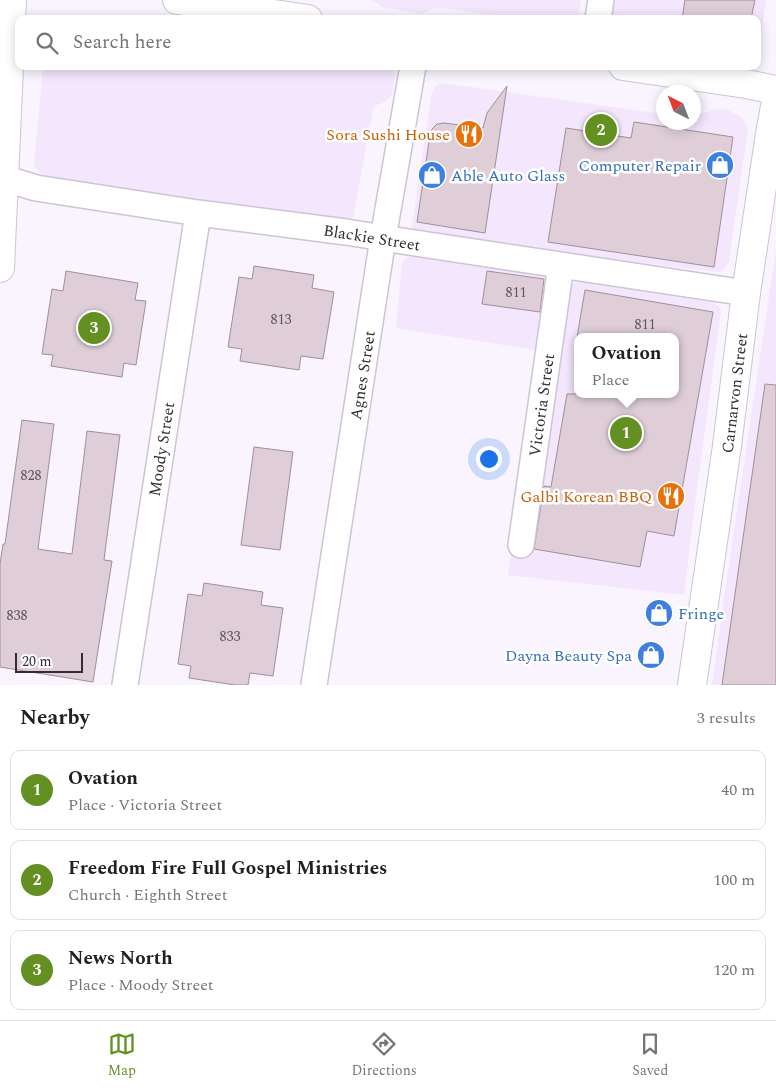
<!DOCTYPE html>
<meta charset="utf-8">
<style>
body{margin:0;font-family:Spectral,serif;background:#f6f6f6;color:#202124}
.compass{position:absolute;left:656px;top:85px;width:45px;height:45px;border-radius:50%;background:#fff;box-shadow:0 2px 12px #0003;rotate:318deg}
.scale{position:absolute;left:15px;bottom:12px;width:68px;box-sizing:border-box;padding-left:5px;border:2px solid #312d33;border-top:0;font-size:14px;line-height:18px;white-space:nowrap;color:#312d33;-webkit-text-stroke:4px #fff;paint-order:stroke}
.you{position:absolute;left:488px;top:458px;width:18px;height:18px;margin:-12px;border:4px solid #fff;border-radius:50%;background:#1a73e8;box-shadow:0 0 0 8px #1a73e833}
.badge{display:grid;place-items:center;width:32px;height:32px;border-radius:50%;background:#649022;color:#fff;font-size:16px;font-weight:700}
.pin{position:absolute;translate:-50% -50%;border:2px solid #fff;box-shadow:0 1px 5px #0006}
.popup{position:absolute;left:574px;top:333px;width:105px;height:65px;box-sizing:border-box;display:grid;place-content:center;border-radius:10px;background:#fff;filter:drop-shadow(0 1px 4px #0005);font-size:16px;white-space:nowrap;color:#757577}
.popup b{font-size:19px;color:#202124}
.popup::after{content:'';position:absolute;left:50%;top:100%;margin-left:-10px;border:10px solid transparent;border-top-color:#fff}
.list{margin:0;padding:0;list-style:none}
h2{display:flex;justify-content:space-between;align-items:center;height:65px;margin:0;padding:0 20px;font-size:21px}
h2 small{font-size:16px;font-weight:400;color:#757577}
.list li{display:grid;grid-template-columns:32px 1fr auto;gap:15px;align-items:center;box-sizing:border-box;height:80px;margin:0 10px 10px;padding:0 10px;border:1px solid #e0e0e0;border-radius:10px}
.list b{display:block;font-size:19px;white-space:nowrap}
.list p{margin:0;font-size:16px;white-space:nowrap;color:#757577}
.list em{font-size:16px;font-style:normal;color:#757577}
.icon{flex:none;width:28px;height:28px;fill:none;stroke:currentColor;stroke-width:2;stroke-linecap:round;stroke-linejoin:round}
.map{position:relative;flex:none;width:776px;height:685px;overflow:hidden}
.search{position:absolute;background:#fff;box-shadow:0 2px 12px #0003;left:15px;right:15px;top:15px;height:55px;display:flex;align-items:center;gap:12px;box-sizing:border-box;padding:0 18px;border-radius:10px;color:#757577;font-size:19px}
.sheet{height:335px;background:#fff}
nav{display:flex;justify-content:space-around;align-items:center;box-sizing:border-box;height:70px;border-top:1px solid #e0e0e0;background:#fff;font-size:14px;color:#757577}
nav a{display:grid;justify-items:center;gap:2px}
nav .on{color:#649022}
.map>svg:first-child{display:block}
.built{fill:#f3e6fd;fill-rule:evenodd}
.building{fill:#dfced8;stroke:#9f8f99}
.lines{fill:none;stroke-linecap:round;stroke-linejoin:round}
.street-casing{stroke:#cdc4d4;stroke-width:28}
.secondary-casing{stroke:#cdc4d4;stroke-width:30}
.primary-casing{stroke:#cdc4d4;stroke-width:30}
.street{stroke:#fff;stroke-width:25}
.secondary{stroke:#fff;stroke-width:28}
.primary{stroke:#fff;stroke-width:28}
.labels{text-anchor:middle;stroke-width:5;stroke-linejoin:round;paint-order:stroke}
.number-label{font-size:14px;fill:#5c555c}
.food-label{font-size:16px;fill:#c56008;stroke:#fff;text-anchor:end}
.shop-label{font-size:16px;fill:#366cbe;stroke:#fff;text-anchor:end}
.street-label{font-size:16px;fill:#312d33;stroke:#fff}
</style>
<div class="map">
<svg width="776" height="685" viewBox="0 0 776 685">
<rect width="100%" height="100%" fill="#f9f4fe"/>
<!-- built -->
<path class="built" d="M372,0h209l-3,19h-59l-83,-12 -14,7 -40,-7z
M615,0h151l-6,39 -3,6v-26h-145z
M43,66h349l3,8 -3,20 -2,3 -6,5 -9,4 -2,3 -21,115 -309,-47 -9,-12z
M442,83l221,31 1,8h30v-6l23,-7 11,1 13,7 4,6 3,7 -1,6 -18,125 -2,4 -4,6 -5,1 -180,-22 -120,-18 -5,-2 -1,-4 20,-134 3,-5 3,-3z
M776,250v435h-64l12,-87z
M413,255l140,22 16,8 10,-3 132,20 8,4 2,5 -27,200 -10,84 -176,-20 34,-224 -146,-23 6,-65 5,-6zM577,337h98v57h-98z"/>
<!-- building -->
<path class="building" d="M685,0h70l-4,19h-69z
M507,86l-22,147 -68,-11 13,-87 2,-6 5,-5 7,-1 39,5 4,-15z
M634,122l99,15 -19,130 -166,-25 18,-114 65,10z
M254,266l60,9 -2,13 22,4 -11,67 -22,-3 -2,14 -59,-9 2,-12 -14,-2 11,-70 13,2z
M66,271l72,12 -3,17 11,1 -10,64 -12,-2 -2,14 -71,-11 2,-11 -11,-1 10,-65 11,2z
M487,271l57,8 -4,33 -58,-8z
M585,290l128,22 -39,224 -27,-5 -7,36 -106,-18 10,-63 7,1 16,-93h108v-57h-98z
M765,384l11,1v300h-54z
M22,420l32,4 -16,125 34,5 15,-123 33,4 -16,125 8,1 -19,121 -93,-15v-103l3,-20h2z
M254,447l39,5 -13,98 -39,-5z
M204,583l59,9 -2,13 22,3 -10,68 -23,-3 -2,12h-13l-46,-7 2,-12 -13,-2 10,-70 14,2z"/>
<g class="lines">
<defs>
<path id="street" d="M598,19l3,-19
M0,177l36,11 162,25 148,19 69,11 331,50
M521,545l40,-280
M125,685l73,-472
M314,685l69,-447 30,-172"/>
<path id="secondary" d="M177,0l131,19
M623,66l123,18 30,6
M692,685l35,-239 19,-153 24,-159 6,-33"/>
<path id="primary" d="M0,268l12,-268"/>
</defs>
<!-- street casing -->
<use href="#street" class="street-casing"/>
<!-- secondary casing -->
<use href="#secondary" class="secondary-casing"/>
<!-- primary casing -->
<use href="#primary" class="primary-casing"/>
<!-- street -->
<use href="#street" class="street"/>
<!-- secondary -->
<use href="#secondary" class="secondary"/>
<!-- primary -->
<use href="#primary" class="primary"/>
</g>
<!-- icons -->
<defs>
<symbol id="restaurant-disc" viewBox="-11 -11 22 22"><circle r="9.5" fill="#e8710a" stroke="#fff"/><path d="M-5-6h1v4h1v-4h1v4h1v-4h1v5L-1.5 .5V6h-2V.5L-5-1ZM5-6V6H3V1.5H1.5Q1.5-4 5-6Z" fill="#fff"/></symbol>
<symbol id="shop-disc" viewBox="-11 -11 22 22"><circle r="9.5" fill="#3f7fe0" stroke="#fff"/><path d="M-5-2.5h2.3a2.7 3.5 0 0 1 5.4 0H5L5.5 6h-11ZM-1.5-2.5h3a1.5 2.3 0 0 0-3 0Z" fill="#fff"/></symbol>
</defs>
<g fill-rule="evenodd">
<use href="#restaurant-disc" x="453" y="118" width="32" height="32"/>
<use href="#shop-disc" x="704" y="149" width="32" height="32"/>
<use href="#shop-disc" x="416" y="159" width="32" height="32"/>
<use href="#restaurant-disc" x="655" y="480" width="32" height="32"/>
<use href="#shop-disc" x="643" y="597" width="32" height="32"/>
<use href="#shop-disc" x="635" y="639" width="32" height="32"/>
</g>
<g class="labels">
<!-- number labels -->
<g class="number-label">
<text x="516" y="297">811</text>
<text x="281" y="324">813</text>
<text x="645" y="329">811</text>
<text x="31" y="480">828</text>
<text x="17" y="620">838</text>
<text x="230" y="641">833</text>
</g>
<!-- food labels -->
<g class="food-label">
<text x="450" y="140">Sora Sushi House</text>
<text x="652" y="502">Galbi Korean BBQ</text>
</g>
<!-- shop labels -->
<g class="shop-label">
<text x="701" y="171">Computer Repair</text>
<text x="451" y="181" text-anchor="start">Able Auto Glass</text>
<text x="678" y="619" text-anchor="start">Fringe</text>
<text x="632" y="661">Dayna Beauty Spa</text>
</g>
<!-- street labels -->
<g class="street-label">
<text transform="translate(372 237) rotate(9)" y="6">Blackie Street</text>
<text transform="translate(362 375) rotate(-81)" y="6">Agnes Street</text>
<text transform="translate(734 393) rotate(-83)" y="6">Carnarvon Street</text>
<text transform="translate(541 405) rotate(-82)" y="6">Victoria Street</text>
<text transform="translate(161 449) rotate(-81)" y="6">Moody Street</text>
</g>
</g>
</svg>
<svg class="compass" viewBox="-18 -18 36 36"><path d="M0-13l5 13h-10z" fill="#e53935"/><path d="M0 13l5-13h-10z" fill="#757577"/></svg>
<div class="scale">20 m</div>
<div class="you"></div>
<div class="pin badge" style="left:626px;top:433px">1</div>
<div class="popup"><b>Ovation</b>Place</div>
<div class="pin badge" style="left:601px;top:130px">2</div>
<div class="pin badge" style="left:94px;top:328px">3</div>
<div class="search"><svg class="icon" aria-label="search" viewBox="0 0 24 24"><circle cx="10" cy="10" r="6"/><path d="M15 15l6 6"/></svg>Search here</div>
</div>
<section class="sheet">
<h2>Nearby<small>3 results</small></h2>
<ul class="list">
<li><span class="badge">1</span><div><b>Ovation</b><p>Place · Victoria Street</p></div><em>40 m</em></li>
<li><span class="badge">2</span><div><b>Freedom Fire Full Gospel Ministries</b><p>Church · Eighth Street</p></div><em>100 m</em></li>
<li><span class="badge">3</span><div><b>News North</b><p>Place · Moody Street</p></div><em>120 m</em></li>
</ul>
</section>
<nav>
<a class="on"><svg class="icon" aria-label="map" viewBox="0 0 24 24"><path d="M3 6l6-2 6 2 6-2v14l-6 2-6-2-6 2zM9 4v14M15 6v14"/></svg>Map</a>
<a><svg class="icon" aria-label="directions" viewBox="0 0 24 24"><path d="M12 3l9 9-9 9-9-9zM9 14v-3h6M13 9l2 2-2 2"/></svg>Directions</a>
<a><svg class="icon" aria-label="saved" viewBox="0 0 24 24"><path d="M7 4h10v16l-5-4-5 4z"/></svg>Saved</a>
</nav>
